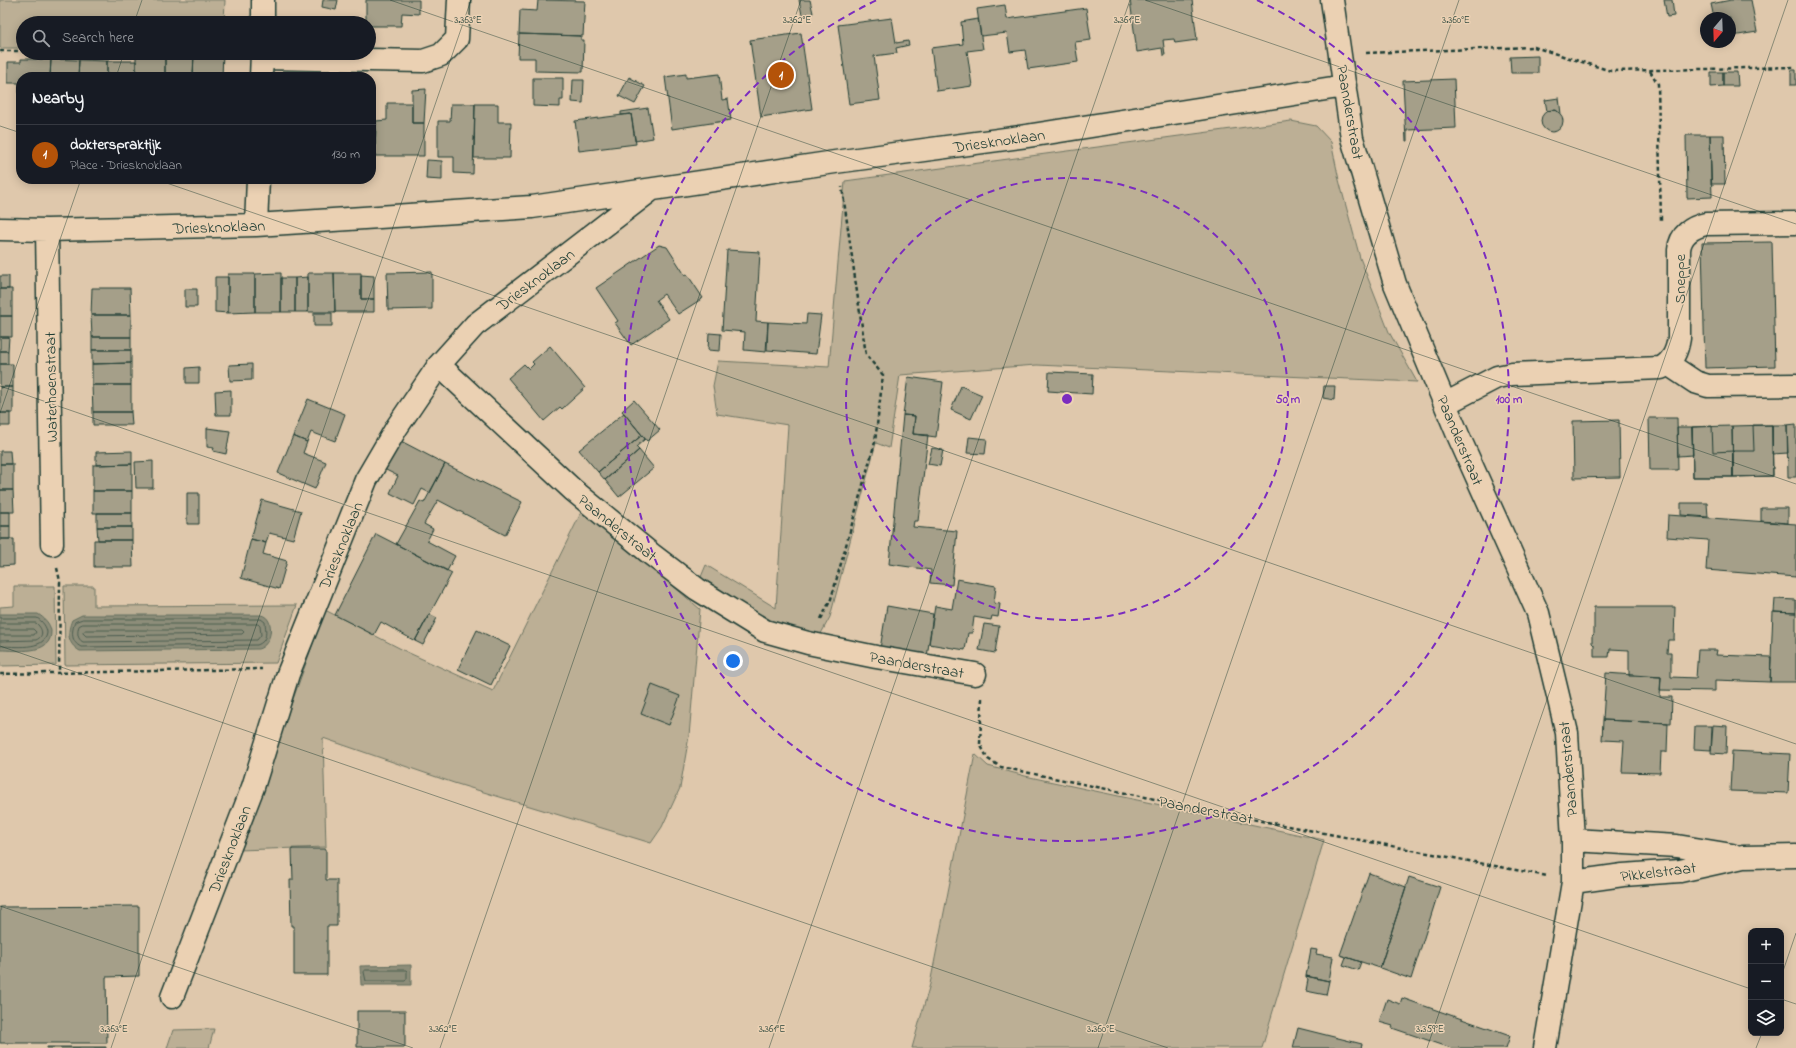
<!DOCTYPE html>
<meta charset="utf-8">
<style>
body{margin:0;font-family:"Indie Flower",sans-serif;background:#242831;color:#f1f3f6}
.controls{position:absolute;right:12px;bottom:12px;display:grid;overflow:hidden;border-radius:8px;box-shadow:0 2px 10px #0003}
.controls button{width:36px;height:36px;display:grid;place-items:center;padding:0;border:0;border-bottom:1px solid #363941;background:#171b24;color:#f1f3f6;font:20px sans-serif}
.compass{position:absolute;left:1700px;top:12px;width:36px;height:36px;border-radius:50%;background:#171b24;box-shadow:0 2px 10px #0003;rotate:199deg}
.you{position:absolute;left:733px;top:661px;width:14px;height:14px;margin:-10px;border:3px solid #fff;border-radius:50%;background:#1a73e8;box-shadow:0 0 0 6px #1a73e833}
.badge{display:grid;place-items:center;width:26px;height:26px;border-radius:50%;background:#b45309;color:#fff;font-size:13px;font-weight:700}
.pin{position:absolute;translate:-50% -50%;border:2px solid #fff;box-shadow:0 1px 4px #0006}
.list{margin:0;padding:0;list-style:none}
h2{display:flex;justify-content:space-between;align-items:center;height:52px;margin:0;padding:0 16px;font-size:17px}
h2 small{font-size:13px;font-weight:400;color:#9ea1a6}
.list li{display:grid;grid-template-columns:26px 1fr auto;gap:12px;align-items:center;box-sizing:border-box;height:60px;padding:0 16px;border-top:1px solid #363941}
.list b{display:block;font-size:15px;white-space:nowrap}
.list p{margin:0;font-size:13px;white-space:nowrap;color:#9ea1a6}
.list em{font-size:13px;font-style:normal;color:#9ea1a6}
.icon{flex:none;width:22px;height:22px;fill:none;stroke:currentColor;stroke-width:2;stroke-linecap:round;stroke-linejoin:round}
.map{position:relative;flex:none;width:1796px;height:1048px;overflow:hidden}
.search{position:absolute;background:#171b24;box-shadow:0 2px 10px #0003;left:16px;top:16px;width:360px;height:44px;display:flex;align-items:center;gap:10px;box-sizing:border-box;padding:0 14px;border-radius:22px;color:#9ea1a6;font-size:15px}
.panel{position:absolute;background:#171b24;box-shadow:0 2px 10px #0003;left:16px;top:72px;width:360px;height:112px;border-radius:16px}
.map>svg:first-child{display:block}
.green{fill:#bcaf95;stroke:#6e7664}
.water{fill:#8d8d79;stroke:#616d5d}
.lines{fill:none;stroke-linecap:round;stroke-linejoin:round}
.shore{stroke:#4b5d50;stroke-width:1}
.building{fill:#a59f89;stroke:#1f3d34}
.minor-casing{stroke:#1f3d34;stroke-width:25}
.path{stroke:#1f3d34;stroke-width:2.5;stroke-dasharray:4 3;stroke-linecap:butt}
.minor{stroke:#ebd1b3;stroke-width:22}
.ticks{fill:none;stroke:#1f3d34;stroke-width:1;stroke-opacity:0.45}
.ring{fill:none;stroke:#7b2cbf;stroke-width:2;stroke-dasharray:7 5}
.labels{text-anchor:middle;stroke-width:3;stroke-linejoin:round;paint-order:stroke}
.street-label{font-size:16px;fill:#1f3d34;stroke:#ebd1b3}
.ticks-label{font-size:10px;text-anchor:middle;fill:#1f3d34;stroke:#ebd1b3;stroke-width:3;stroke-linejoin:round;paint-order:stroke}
.centre{fill:#7b2cbf;stroke:#ebd1b3;stroke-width:2}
.ring-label{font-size:12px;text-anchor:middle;font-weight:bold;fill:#7b2cbf;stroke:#ebd1b3;stroke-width:3;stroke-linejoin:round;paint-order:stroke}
</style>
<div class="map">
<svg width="1796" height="1048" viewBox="0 0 1796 1048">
<rect width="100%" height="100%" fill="#dfc8ac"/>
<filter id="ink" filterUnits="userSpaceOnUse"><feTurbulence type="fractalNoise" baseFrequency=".025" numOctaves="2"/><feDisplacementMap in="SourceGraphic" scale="8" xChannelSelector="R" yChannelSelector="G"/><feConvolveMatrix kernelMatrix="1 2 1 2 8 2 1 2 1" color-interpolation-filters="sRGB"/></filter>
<g filter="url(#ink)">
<!-- green -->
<path class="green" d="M0,0h225l-1,23h-201v25h-23z
M1291,121l25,5 15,16 8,38 21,78 29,74 28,50 -380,-17 -137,10 -11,73 -13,-5 -46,174 -13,24 -22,-4 -97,-53 8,-19 70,43 12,-183 -71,-11 -4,-28 5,-25 111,6 16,-186z
M583,509l117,100 -11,127 -9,52 -18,39 -11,16 -197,-60 -131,-45 3,109 -87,3 86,-240 84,43 84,38z
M14,586h41l1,79 -56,1v-59l14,-1z
M64,586h30v20l203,-1 -21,58 -211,2z
M975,754l13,12 37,10 299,64 -62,208h-350l18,-64z
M214,1029l-5,19h-42l6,-18z"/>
<!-- water -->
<path class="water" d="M0,614h38c6,4 12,9 13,17 1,25 -35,19 -51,19z
M82,615h179c15,3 11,31 -3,34l-178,2c-13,-7 -13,-19 -8,-31z
M411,965v20h-50l-1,-19z"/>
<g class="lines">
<!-- shore -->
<path class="shore" d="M0,618h37c5,3 10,9 10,15 -2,18 -34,13 -47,13
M83,619h178l4,3c1,10 3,19 -8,23l-176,2c-10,-5 -10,-15 -6,-25z
M0,623h36c6,5 9,13 0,17l-36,1
M83,624h175l2,2 1,9 -4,5 -174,2c-6,-3 -6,-10 -4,-16z
M0,629h33l3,3 -2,3h-34
M86,630h156l2,2 -2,2 -156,2 -3,-3z
M366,970h40l1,1v8l-2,2h-39l-2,-9z"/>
</g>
<!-- building -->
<path class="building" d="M323,0h15l-2,10 -14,-3z
M366,0h53v14l-17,-1 -1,13h-32v-3h-3z
M538,0l47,1 -2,35 -64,-2 1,-24 17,1z
M799,0h11l3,13 -11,2z
M1130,0h62l5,40 -22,3 -1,-4 -11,1 2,15h-2l-1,-7 -25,4z
M1664,0h8l2,16 -7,1z
M1731,0h20l6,32 -25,4 -2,-1v-17h-16l-3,-14z
M1005,5l2,14 79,-11 5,32 -16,2 3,20 -50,7 -3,-19 -15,2 -3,-19 -26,3 -4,-27z
M892,18l4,25 12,-2 1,4 -13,3 1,5 -23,3 6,44 -31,4 -11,-79z
M978,19l5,30 -16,2 5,35 -35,5 -6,-43 32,-4 -2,-22z
M801,33l11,76 -51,8 -11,-77z
M519,34l62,2v4h3l-1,32 -48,-1v-13h-17z
M136,53h29v24h-29z
M165,53h29l-1,24h-28z
M194,53h29l-1,24h-29z
M1538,56v17h-27l-1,-16z
M21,59h30l-1,18h-29v34l-1,-7h-1v-21h-11v-21h13z
M51,59l28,1 -1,17h-28z
M79,60l28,1v16h-29z
M107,61h29v16h-29z
M1791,70h5v15h-5z
M1711,72h12v14l-12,1z
M1723,72h14l1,14h-15z
M686,74v4l33,-4 3,26 6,-1 3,21 -59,9 -7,-52z
M629,77l16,9 -10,18 -16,-8z
M533,78h30v22h-3v7l-27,-1z
M1454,79l2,49 -49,2v11h-1l-3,-60z
M573,80h11l-1,23 -11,-1z
M426,89l-2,34h-12v-33z
M1559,98l2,16 -5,-4 -9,1 -2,-11z
M387,103h25v20h12v33h-49l1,-35 11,-1z
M451,104h24l-2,70 -19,-1v-16h-16v-36h12z
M475,104h23v18h13l-1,36h-36z
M648,108l5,30 -18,3 -4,-27 -10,1v-3z
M1541 121a11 11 0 1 1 22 0a11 11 0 1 1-22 0Z
M631,114l5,30 -57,7 -4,-30z
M371,120l5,1 -1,35 -4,-1z
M1686,135h24l2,62 -25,1z
M1710,135h14l1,49h-14z
M427,160l15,1v19l-16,-1z
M1772,242l3,124 -70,2 -3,-125z
M659,245l8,2 18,28 2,-1 16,24 -25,16 -14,-20 -8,6 13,19 -38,26 -16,-22 3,-2 -22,-33z
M727,250l33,2 -4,69 12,1 -2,30 -22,-2 1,-18 -23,-2z
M432,272v37l-44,1 -1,-37z
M281,273v39h-26v-38z
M308,273h26l1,39h-27z
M334,273h27v26h13v13h-39z
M228,274h27v38l-27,1z
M361,275l13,1v23h-13z
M0,276h9v13h-9z
M215,277h13v36l-13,-1z
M308,277v35h-13v-34z
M281,278h14v34h-14z
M92,288h38l1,27h-40z
M0,289h12v27h-12z
M185,289h12v18h-12z
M314,313h18v13h-18z
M807,314l14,1 -5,39 -49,-4 1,-28 38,2z
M91,315h40v22h-39z
M0,316h12v21h-12z
M709,333l12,1 -1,17 -12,-1z
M0,337h9l-1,14h-8z
M92,337h39v13h-39z
M550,346l35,42 -23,21 -2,-2 -16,14 -36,-43 16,-14 5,5 5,-5 -2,-2z
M92,350h39v13l-39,1z
M0,351h8v13h-8z
M131,363v22h-39v-21z
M0,364h13v23h-13z
M252,364v16l-22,1 -1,-16z
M199,367v16h-13v-15z
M1049,372l44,2 -1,20 -44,-3z
M908,377l35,5 -7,55 -23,-3 2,-18 -12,-1z
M92,385h39v27h-38z
M961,386l21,9 -11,24 -20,-9z
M1324,386h11l-1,14 -11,-2z
M0,387h13v26h-13z
M231,390v25h-15l-1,-24z
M308,399l37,15 -10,27 -24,-9 -4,10 -14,-6z
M634,400l26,30 -13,11 -25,-30z
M93,412h38l1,13h-39z
M0,413h10v13h-10z
M624,413l18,22 -44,37 -19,-22z
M903,415l12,1 -2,18 15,1 -10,86h-4l-1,6 44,4 -5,54 -22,-2 1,-13 -42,-6z
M1649,418h28l1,52h-28z
M1619,420l1,57 -46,1 -1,-57z
M1796,424v53h-8l-1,-52z
M1753,425h19l1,51 -40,1v-26h21z
M1772,425l1,51 -40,1 -1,-51z
M1772,425h15l1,28 -16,1z
M1712,426l1,26 20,-1v26h-40l-1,-50z
M1732,426l1,51h-40l-1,-50z
M1677,427h15l1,28 -15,1z
M207,428l23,3 -4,23 -13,-3 1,-3 -7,-1z
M642,435l3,4 -9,8 3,3 -34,30 -7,-8z
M293,436l14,6 -4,11 23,9 -11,27 -37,-16z
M969,437l18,2 -2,15 -18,-1z
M399,440l46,24 -15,29 -8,-4 -8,16 -24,-12 8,-17 -14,-7z
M932,448l11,2 -3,16 -12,-2z
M639,450l15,18 -35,29 -14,-17z
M0,451h10l1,13h-11z
M132,451v13l-36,1v-13z
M153,461v27h-17l-1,-26z
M0,464h13v26h-13z
M132,464v27h-39v-26z
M445,464l77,38 -17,33 -67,-35 -14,24 9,5 -6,12 28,15 -8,15 -51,-27 24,-43 4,2z
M0,490h13l1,22h-14z
M93,491h39v22h-39z
M187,493h12v31h-12z
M262,500l39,11 -8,28 -24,-6 -3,10 -15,-4z
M1681,503h26l1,14 -27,-2z
M1761,508h27v15l-27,-2z
M0,512h10v14h-10z
M97,513h35v14h-35z
M1668,515l128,9v53l-90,-7 2,-30 -41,-3z
M0,526h10v13h-10z
M97,527h35v13h-34z
M376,534l76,39 -37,68 -34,-19 -7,13 -39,-20z
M0,539h14v26l-14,1z
M251,539l15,4 -3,11 24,7 -8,28 -38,-11z
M94,540h38l1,27h-39z
M957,579l39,7 -2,17 6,1 -2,13 -6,-1 -1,4 -17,-3 -2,16h-4l-3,17 -36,-6 6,-38 17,3z
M1775,599l21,1v13l-22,-1z
M887,606l46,8 -6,43 -47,-8z
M1594,607h81l-1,33h-6l-1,13h4v24l25,1 2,-28h19l-1,5 55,2 -1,25 -55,-2v11l-55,-1 1,-13 -32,-1v-26l-19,-1 -1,8h-15v-12l-2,-2v-7l2,-2z
M1773,612l23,1v69h-26z
M429,614l8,4 -14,27 -8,-4z
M984,624l15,2 -4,27 -16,-3z
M477,630l33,16 -19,39 -33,-16z
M1606,673l55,4 -1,20h12l-1,26 -68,-3z
M652,685l28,11 -11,29 -28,-11z
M1603,720l65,3 -1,29h-6l-1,21 -38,-1 2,-31 -22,-1z
M1713,725l14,1 -1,28 -15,-1z
M1695,726h17l-1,24 -17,-1z
M1732,751l58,3 -2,39 -58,-2z
M292,849h34v31h11v46h-10v49h-33v-49h-3l-1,-46h3z
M1369,873l37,14 -26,81 -40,-13z
M1409,877l31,10 -29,92 -31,-11z
M139,906v70l-33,1 1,66h-107v-136z
M1311,949l6,1 -1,4 17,3 -4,24 -23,-5z
M1346,957l15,5 -3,8 -15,-5z
M1306,976l23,5 -3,14 -20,-4 2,-12 -2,-1z
M1402,998l108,38 -4,12h-55l-59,-20 1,-2 -14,-4 8,-23 13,5z
M357,1011h48v36h-48z
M1298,1028l64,16 -1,4h-68z
M47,1047h59v1h-59z"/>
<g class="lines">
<defs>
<path id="minor" d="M1332,0l20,138 43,146 63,151 80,178 29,120 6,107v42l-28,166
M263,23v-23
M262,58l161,3 18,-6 16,-16 2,-39
M261,77l1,-24
M256,225l2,-46
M0,229l47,1 209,-5 276,-18 303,-45 192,-26 318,-50
M47,230l5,314
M1668,364l27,18 13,4 88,-1
M439,365l134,125 78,64 46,35 68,42 43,12 68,14 99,17
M1445,404l52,-27 15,-3 149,-6c12,-7 16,-17 18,-30v-88c1,-15 13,-23 27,-26l90,-1
M1573,840l104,6 55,9
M1573,882l50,-7 57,-4 63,-14 53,-1
M172,997l81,-210 35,-113 78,-194 31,-53 42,-62 36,-40 176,-135"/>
</defs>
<!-- minor casing -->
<use href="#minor" class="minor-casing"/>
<!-- path -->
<path class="path" d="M0,51h23
M122,53h5
M1366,53l168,-6 77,24 185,-4
M1650,71l8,13 3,137
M57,568l3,13 -1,93
M821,619l10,-20 44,-157 8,-67 -17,-20 -24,-168
M0,674l262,-5
M982,698l-2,46 8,15 13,8 240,50 306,59"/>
<!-- minor -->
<use href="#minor" class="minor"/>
</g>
</g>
<!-- ticks -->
<path class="ticks" d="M390,0l1406,484M1145,0l651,224M134,23l8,-23M116,77l8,-24M0,126l21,7M155,179l1641,565M0,386l1751,603M0,413l81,-234M0,646l1168,402M0,906l413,142M1781,977l15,-44M1781,999l15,5M111,1048l360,-1048M440,1048l361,-1048M769,1048l361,-1048M1098,1048l361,-1048M1427,1048l361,-1048M1756,1048l6,-15"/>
<!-- distance rings -->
<g class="ring">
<circle cx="1067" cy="399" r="221"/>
<path d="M1257 0A442 442 0 1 1 877 0"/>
</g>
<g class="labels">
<!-- street labels -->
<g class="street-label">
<text transform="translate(1351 112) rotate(80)" y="6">Paanderstraat</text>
<text transform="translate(999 140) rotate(-8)" y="6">Driesknoklaan</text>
<text transform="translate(219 226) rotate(-2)" y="6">Driesknoklaan</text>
<text transform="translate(535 279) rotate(-37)" y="6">Driesknoklaan</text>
<text transform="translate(1679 279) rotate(-90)" y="6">Sneppe</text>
<text transform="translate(50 387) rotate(-91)" y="6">Waterhoenstraat</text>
<text transform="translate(1461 440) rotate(67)" y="6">Paanderstraat</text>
<text transform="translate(618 527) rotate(39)" y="6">Paanderstraat</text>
<text transform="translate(340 545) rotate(-68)" y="6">Driesknoklaan</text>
<text transform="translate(917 664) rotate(10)" y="6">Paanderstraat</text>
<text transform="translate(1567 769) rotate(-95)" y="6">Paanderstraat</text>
<text transform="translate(1206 809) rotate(11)" y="6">Paanderstraat</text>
<text transform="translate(229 849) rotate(-69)" y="6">Driesknoklaan</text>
<text transform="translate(1658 871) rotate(-7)" y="6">Pikkelstraat</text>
</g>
</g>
<g class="ticks-label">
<text x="468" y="23">3.363°E</text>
<text x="797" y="23">3.362°E</text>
<text x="1127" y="23">3.361°E</text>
<text x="1456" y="23">3.360°E</text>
<text x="114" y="1032">3.363°E</text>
<text x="443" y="1032">3.362°E</text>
<text x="772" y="1032">3.361°E</text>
<text x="1101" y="1032">3.360°E</text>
<text x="1430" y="1032">3.359°E</text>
</g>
<circle cx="1067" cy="399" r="6" class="centre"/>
<g class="ring-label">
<text x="1288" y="403">50 m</text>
<text x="1509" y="403">100 m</text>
</g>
</svg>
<div class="controls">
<button>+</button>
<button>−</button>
<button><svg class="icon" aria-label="layers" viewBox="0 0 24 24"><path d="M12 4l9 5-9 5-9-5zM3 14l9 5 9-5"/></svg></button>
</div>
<svg class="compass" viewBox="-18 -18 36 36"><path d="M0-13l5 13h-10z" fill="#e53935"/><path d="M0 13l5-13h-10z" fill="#9ea1a6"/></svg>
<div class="you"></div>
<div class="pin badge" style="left:781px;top:75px">1</div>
<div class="search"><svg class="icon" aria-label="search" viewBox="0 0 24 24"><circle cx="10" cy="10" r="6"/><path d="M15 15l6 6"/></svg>Search here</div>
<section class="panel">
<h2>Nearby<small></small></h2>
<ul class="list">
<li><span class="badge">1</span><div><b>dokterspraktijk</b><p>Place · Driesknoklaan</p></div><em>130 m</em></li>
</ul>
</section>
</div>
